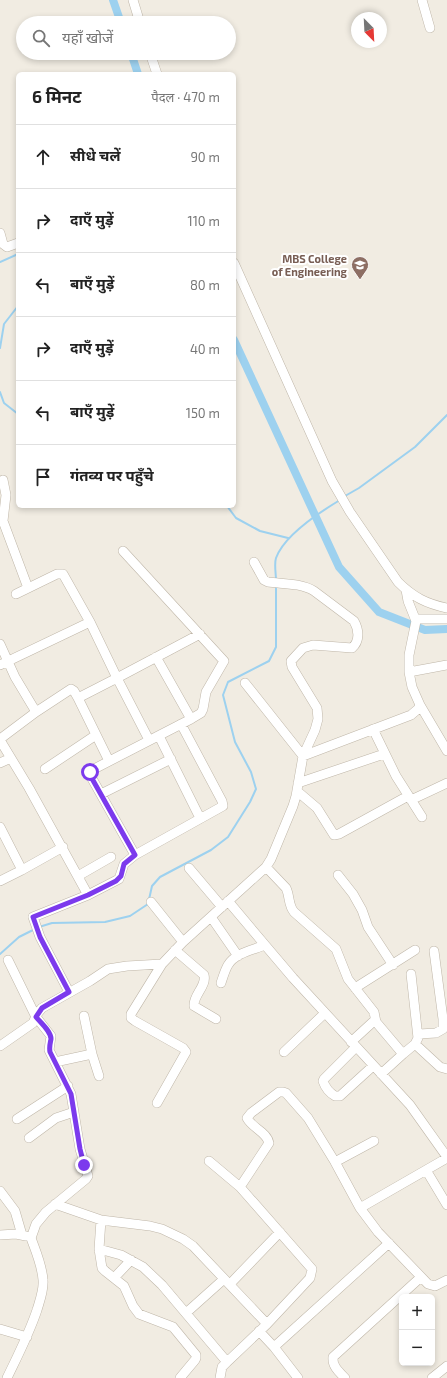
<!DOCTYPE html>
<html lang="hi">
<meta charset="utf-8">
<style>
body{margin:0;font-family:"Exo 2","Noto Sans Devanagari",sans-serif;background:#f2f2f2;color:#222}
.controls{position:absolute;right:12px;bottom:12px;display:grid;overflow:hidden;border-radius:6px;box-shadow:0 2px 6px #0003}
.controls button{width:36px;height:36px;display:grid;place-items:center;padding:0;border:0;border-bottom:1px solid #e0e0e0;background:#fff;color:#222;font:20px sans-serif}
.compass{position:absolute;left:351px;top:12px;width:36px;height:36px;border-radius:50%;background:#fff;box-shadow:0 2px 6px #0003;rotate:156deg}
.stop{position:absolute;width:12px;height:12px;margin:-9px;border:3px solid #7c3aed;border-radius:50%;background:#fff}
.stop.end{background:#7c3aed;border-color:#fff;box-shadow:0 1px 4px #0008}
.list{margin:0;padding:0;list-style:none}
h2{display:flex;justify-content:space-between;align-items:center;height:52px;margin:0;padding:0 16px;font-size:17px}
h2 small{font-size:13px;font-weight:400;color:#767676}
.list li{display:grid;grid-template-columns:26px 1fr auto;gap:12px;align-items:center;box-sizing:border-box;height:64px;padding:0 16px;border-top:1px solid #e0e0e0}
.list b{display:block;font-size:15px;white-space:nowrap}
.list em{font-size:13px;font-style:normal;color:#767676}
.icon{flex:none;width:22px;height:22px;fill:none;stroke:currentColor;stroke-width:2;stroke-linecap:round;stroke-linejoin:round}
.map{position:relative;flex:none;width:447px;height:1378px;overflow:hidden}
.search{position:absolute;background:#fff;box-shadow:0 2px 6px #0003;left:16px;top:16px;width:220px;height:44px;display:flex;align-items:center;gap:10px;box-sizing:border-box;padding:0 14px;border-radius:22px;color:#767676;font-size:15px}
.panel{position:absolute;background:#fff;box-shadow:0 2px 6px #0003;left:16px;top:72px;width:220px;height:436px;border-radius:6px}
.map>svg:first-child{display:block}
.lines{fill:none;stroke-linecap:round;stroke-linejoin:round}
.stream{stroke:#9dd1ef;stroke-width:2}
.canal{stroke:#9dd1ef;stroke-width:8}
.minor-casing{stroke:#bfb6a8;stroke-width:10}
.minor{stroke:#fff;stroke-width:9}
.route{stroke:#7c3aed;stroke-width:5}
.labels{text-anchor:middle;stroke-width:4;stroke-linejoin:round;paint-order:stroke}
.education-label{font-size:11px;font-weight:bold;fill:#785e54;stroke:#fff;text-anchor:end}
</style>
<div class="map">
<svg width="447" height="1378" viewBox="0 0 447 1378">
<rect width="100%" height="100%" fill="#f1ece2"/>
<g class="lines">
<!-- stream -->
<path class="stream" d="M0,262l18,-8
M0,348l4,-24 14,-18
M0,392l4,11 14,11
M345,496l14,-8 56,-41 32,-32
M227,506l9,12 24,13 28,7
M276,580c0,-6 -2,-16 0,-22 8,-22 44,-46 64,-58
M39,927l13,-4 53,-1 25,-6 18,-12 4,-18 8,-9 51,-27 17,-13 22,-35 6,-13 -5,-17 -16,-30 -12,-47 5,-13 41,-21 7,-14v-61
M0,954l19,-17 16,-8"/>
<!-- canal -->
<path class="canal" d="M113,0l8,23
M131,53l7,21
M234,340l105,227 40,45 46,18 22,-1"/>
<defs>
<path id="minor" d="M133,0l7,23
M422,0l8,28
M150,53l7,21
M0,233l3,11 4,3 11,-4
M234,263l98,218 18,31 48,70c15,15 29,22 49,26
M3,480l3,15 -3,26 25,67
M16,594l41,-20h6l27,48 27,56 83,-44
M416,619h31
M0,644l15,33 21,35 35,-23 3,2 4,7 39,-20 32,62
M156,657l35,62
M0,665l90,-43
M409,672l38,-7
M245,683l58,73 108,-41 7,-6 2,-4 -8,-18 -3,-15v-17l7,-34 -8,-20 -2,-11
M78,698l31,63
M420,705l27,46
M373,729l23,47 26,41
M159,736l41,82
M0,739l36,-27
M0,740l29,48 59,107 31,-16 5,-15 11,-9 -45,-80v-3l4,-3 97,-50 10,-6 2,-4 3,-17 18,-31 -101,-110
M0,763l11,-5
M45,769l51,-34
M298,783l86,-29
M297,791l20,17 17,27 5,-1 69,-38
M101,794l70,-35
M411,800l36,-17
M0,827l22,43 -22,11
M135,855l88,-49 -1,-5 -41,-77
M266,867l20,21c4,8 2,17 8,24l42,37 12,30 26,33 2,10 27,32 -22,20
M189,868l33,39
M22,870l41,-23
M338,875l15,19 9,16 6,17 25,38
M78,876l33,-19
M151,902l32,40
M211,917l27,39
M265,945l28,33 117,127 37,52
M175,950l29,25c3,11 -11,20 -10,31l22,13
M221,983c2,-6 4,-13 7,-18 7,-12 25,-15 37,-20l-37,-44
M355,988l60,-38
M69,992l-29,-55 -7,-20 55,-22
M84,1016l8,38
M419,1034l17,-1 7,-4v-10l-9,-68
M351,1042l24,-22
M415,1044l25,23 7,2
M0,1046l33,-23 4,-9 5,-6 48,-27 18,-12 19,-3 35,-2
M356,1047l-32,32 -1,2c2,6 7,12 12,15h5l33,-30
M284,1052l41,-39
M403,1054l12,-10 3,-6 -7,-64
M55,1062l37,-8 7,22
M157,1103l29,-51 -3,-4 -48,-27 -4,-3v-4l31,-50 21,-22 83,-75 5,-8 22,-53 3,-10 7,-40 12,-26 3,-11 -1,-11 -25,-41 -1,-6 12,-13 10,-3 39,3c8,-7 7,-18 2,-27l-40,-30c-13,-8 -31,-7 -46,-9l-4,-2 -10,-18
M17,1119l51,-33
M29,1138l27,-20 18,-6
M374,1141l-39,21 25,46 87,-50
M209,1161l31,26 72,82 -2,9 -43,46
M426,1170l21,35
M240,1187l29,-44c-2,-11 -17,-15 -22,-25l4,-5 28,-21h4l3,1 22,25 27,44
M0,1191l15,20 7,24
M55,1204l46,16 49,6 12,3 21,10 10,7 74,78 -40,38 -5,5 -2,11
M360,1208l18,24 50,52 7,2 12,-6
M101,1220l-2,29 22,6 22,12 19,18 65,77
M0,1235l16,-1 10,2
M99,1249l3,19 3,3 19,15 9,20 6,8 34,13 23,28v3l-1,2 -15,18
M114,1278l17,-18
M230,1284l50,-52
M186,1313l38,-34
M0,1329l27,8
M259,1331l15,16
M7,1378c11,-23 22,-44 30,-68 3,-10 7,-20 6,-30 -1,-15 -7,-28 -12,-42l5,-14 10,-12 40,-33 2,-3 -8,-27 -9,-55 -22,-44 2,-14 -15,-19 -28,-57
M298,1378l-24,-31 115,-104
M345,1378c-6,-6 -13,-12 -12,-21l88,-80
M432,1378l15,-12"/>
</defs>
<!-- minor casing -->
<use href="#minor" class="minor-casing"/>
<!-- minor -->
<use href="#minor" class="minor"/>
</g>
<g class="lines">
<!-- route -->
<path class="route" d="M84,1165l-4,-16 -9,-55 -21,-42c-1,-5 0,-8 1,-13 0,-8 -11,-17 -15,-22l6,-9 27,-16 -29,-55 -7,-20 55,-22 28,-14 5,-5 3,-12 11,-9 -45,-80v-3"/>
</g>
<!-- icons -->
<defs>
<symbol id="university-pin" viewBox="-11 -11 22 30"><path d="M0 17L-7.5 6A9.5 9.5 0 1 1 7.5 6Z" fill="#8d6e63" stroke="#fff"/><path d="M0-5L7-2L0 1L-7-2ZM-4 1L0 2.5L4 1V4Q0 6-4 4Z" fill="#fff"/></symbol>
</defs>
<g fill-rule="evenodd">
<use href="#university-pin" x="350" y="255" width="20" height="27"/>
</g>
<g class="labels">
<!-- education labels -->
<g class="education-label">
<text x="347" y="263">MBS College<tspan x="347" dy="13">of Engineering</tspan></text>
</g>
</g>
</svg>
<div class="controls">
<button>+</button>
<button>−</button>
</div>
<svg class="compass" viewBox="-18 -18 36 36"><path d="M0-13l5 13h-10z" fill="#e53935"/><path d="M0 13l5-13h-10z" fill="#767676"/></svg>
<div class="stop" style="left:90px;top:772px"></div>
<div class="stop end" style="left:84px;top:1165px"></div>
<div class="search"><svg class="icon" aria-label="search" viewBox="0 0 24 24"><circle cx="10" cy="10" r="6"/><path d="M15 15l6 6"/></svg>यहाँ खोजें</div>
<section class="panel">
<h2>6 मिनट<small>पैदल · 470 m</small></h2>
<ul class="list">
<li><svg class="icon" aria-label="ahead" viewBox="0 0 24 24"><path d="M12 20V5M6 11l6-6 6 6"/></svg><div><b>सीधे चलें</b></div><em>90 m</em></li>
<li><svg class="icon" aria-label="right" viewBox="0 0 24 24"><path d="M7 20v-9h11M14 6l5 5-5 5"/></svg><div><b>दाएँ मुड़ें</b></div><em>110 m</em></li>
<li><svg class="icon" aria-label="left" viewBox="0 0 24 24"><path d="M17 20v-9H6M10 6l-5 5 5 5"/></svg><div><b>बाएँ मुड़ें</b></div><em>80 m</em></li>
<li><svg class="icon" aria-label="right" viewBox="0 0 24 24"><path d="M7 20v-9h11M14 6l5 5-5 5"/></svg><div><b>दाएँ मुड़ें</b></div><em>40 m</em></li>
<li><svg class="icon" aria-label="left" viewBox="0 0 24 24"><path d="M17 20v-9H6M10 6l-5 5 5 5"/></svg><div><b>बाएँ मुड़ें</b></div><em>150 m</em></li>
<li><svg class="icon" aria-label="arrive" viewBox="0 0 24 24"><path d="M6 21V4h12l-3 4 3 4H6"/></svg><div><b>गंतव्य पर पहुँचे</b></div></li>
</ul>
</section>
</div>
